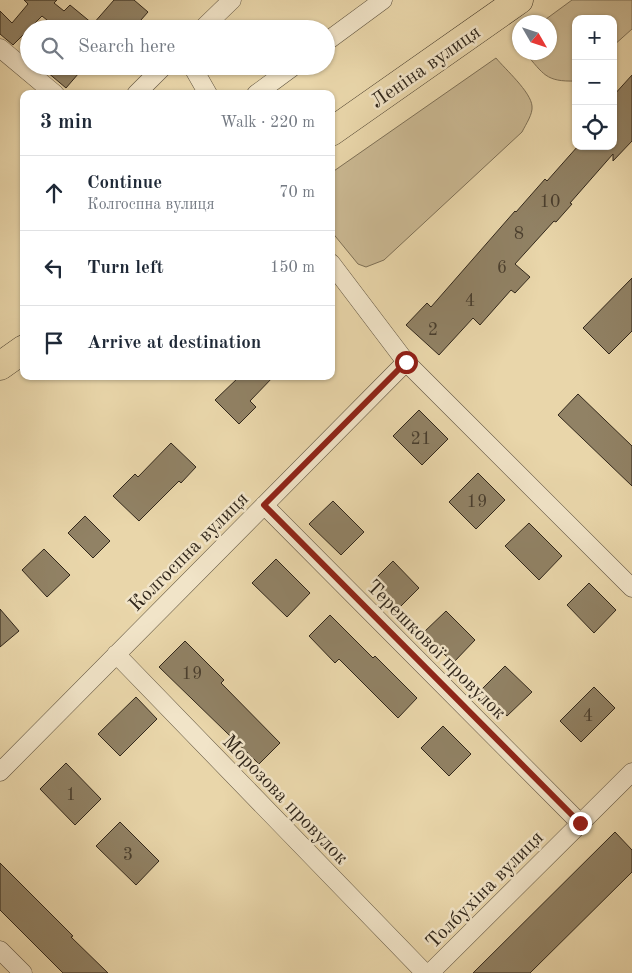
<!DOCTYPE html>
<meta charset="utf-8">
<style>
body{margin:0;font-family:"Old Standard TT",serif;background:#f2f2f3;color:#1f2937}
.controls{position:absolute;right:15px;top:15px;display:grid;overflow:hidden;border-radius:10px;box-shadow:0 1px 4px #0004}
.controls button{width:45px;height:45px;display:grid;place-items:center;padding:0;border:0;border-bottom:1px solid #e0e1e3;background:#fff;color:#1f2937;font:25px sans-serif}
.compass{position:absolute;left:512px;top:15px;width:45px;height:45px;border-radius:50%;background:#fff;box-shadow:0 1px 4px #0004;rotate:129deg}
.stop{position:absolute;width:15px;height:15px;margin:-11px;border:4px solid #8f2418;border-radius:50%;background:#fff}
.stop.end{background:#8f2418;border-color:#fff;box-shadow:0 1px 5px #0008}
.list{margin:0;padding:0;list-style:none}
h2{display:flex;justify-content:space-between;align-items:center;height:65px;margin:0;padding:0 20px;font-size:21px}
h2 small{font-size:16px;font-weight:400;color:#747a83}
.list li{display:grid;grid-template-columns:32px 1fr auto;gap:15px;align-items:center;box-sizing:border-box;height:75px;padding:0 20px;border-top:1px solid #e0e1e3}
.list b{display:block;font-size:19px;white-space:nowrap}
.list p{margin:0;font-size:16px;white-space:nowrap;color:#747a83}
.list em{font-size:16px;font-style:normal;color:#747a83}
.icon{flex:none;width:28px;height:28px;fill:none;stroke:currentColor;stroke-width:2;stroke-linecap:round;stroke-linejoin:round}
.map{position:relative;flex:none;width:632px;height:973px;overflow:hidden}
.search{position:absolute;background:#fff;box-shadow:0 1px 4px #0004;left:20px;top:20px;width:315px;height:55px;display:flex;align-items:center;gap:12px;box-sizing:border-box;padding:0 18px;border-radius:28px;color:#747a83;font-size:19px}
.panel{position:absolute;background:#fff;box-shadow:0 1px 4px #0004;left:20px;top:90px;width:315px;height:290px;border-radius:10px}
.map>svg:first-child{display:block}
.green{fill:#cab892;stroke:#7e7056}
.building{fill:#918265;stroke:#31271b}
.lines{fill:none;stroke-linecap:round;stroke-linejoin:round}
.minor-casing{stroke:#5f533f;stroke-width:19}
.primary-casing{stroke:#31271b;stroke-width:29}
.minor{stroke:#f1e4c8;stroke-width:18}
.primary{stroke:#e9d6aa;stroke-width:28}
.route{stroke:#8f2418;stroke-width:6}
.labels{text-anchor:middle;stroke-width:5;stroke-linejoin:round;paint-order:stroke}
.number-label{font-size:18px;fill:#493e2e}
.street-label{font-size:20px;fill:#31271b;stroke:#f1e4c8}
</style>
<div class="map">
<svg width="632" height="973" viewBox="0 0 632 973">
<rect width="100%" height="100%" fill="#e9d6aa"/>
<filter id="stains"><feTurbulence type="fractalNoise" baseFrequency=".004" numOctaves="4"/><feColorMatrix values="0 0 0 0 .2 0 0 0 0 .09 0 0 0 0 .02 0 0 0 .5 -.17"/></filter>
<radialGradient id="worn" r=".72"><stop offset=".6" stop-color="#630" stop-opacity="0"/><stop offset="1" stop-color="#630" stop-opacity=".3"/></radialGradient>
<!-- green -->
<path class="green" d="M572,0h60v29l-19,17v-27h-37v62c-31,1 -32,-7 -51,-28l25,-1v-30h-8z
M496,58c9,11 35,34 36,48 1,8 -6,18 -10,26l-138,128 -18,7 -8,-3 -27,-33v-58z"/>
<!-- building -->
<path class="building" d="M24,0h33l-3,3 10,8 6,-6 23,19 21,-24h20l14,12 -15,17h-84l3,-5 -10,-8 -29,29 -13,-11v-23l12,12 16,-19z
M40,66h45l-19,22z
M632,75v66l-19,20v-7l-43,49 2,1 -16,18 -2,-1 -39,43 15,13 -15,16 -4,-3 -31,35 -7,-7 -34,37 -33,-30 21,-22 4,4 84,-96 1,1 29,-33 2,2 31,-35h35v-50z
M632,278v53l-23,23 -26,-26z
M240,376h34l-24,25 6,6 -17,17 -24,-24z
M578,394l54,52v40l-74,-71z
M419,410l29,29 -26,26 -29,-29z
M171,443l25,24 -15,16 -2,-2 -40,40 -26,-25 22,-22 3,3z
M478,473l27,27 -29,29 -27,-27z
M333,501l31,31 -23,23 -32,-31z
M85,516l25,25 -17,17 -25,-25z
M529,523l33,33 -23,24 -34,-34z
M44,549l26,26 -23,22 -25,-27z
M276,559l34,34 -23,24 -35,-34z
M393,561l26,27 -22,22 -26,-27z
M589,583l27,27 -22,23 -27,-28z
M0,609l19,22 -19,16z
M446,611l29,29 -22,23 -30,-30z
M330,615l43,43 2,-2 42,42 -19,20 -59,-59 -4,4 -26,-27z
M185,641l39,39 -3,3 59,60 -21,21 -100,-97z
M505,666l27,26 -25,24 -26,-26z
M594,687l21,21 -34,34 -21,-21z
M136,697l21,22 -37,37 -22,-22z
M443,726l28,28 -22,22 -28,-28z
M66,763l35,36 -26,26 -35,-36z
M120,822l39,39 -23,24 -40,-39z
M615,832l17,18v22l-102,101h-57z
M0,863l73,73 -2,1 37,36h-45l-63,-63z"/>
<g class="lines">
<defs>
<path id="minor" d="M202,29l30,-29
M326,42l57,-42
M0,48l55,46
M192,66l16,28
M136,94l28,-28
M256,94l38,-28
M331,263l75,99 226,226
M264,505l316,318
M116,654l309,319
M0,772l406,-410
M0,950l23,23
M430,973l202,-201"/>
<path id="primary" d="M331,132l188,-132
M0,366l24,-17"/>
</defs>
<!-- minor casing -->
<use href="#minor" class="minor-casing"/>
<!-- primary casing -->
<use href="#primary" class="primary-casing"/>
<!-- minor -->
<use href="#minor" class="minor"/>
<!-- primary -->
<use href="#primary" class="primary"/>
</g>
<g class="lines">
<!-- route -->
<path class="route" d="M406,362l-142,143 316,318"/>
</g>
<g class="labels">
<!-- number labels -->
<g class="number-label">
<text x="550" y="207">10</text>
<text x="519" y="239">8</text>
<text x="502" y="273">6</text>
<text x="470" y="306">4</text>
<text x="433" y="335">2</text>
<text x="421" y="444">21</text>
<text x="477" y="507">19</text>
<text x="192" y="679">19</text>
<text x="588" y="721">4</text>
<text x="71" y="800">1</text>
<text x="128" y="860">3</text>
</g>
<!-- street labels -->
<g class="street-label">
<text transform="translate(425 66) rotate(-35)" y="7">Леніна вулиця</text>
<text transform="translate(188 551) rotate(-45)" y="7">Колгоспна вулиця</text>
<text transform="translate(437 649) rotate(45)" y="7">Терешкової провулок</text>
<text transform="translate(286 799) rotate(46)" y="7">Морозова провулок</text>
<text transform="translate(484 889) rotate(-45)" y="7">Толбухіна вулиця</text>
</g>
</g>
<rect width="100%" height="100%" filter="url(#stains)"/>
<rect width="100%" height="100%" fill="url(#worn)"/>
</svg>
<div class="controls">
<button>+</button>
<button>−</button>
<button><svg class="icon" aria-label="locate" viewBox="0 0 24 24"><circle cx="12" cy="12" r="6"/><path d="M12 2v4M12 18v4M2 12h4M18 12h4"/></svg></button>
</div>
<svg class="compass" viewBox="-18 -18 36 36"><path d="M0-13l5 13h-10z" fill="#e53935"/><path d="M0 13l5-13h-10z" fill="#747a83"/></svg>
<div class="stop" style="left:406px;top:362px"></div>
<div class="stop end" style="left:580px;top:823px"></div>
<div class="search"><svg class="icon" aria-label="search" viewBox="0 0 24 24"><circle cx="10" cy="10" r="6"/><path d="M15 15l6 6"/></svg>Search here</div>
<section class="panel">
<h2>3 min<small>Walk · 220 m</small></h2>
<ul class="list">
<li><svg class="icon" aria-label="ahead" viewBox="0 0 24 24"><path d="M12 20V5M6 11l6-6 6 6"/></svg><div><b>Continue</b><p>Колгоспна вулиця</p></div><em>70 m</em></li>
<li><svg class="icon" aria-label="left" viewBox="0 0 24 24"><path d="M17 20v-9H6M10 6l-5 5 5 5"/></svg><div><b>Turn left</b></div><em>150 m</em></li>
<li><svg class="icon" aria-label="arrive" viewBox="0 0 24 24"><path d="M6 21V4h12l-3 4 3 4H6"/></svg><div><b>Arrive at destination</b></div></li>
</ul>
</section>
</div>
